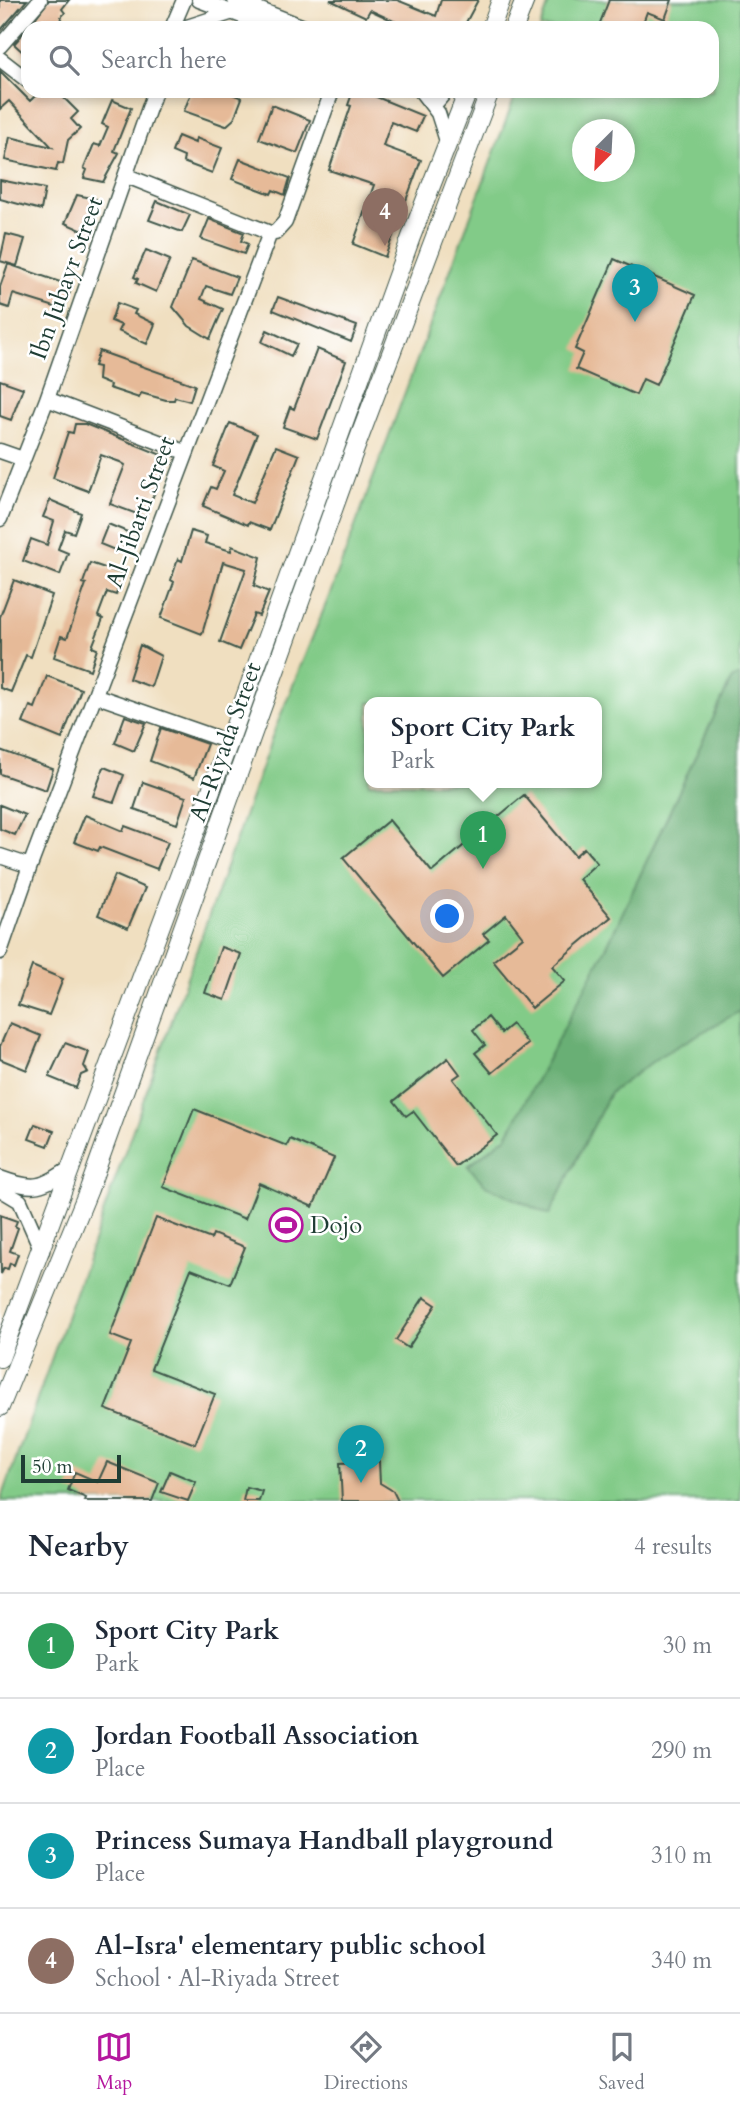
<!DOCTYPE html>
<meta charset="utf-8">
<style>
body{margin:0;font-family:Cardo,serif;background:#f2f2f3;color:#1f2937}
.compass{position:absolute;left:572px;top:119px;width:63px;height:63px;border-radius:50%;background:#fff;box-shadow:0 4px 10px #0003;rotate:204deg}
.scale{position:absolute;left:21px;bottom:18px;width:100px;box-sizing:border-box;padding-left:7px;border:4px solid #1f3d34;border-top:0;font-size:19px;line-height:24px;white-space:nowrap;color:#1f3d34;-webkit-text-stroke:5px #fff;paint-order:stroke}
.you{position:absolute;left:448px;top:917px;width:24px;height:24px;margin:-18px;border:5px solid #fff;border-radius:50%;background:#1a73e8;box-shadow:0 0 0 10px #1a73e833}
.badge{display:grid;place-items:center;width:46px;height:46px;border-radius:50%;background:#b5179e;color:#fff;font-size:23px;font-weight:700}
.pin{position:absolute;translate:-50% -58px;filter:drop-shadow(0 2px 4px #0008)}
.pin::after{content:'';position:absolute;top:37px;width:24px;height:21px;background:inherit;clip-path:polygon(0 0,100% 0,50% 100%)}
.popup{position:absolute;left:364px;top:697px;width:238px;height:91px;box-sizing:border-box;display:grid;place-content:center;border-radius:14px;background:#fff;filter:drop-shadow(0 2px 5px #0005);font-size:23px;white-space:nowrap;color:#747a83}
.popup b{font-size:26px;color:#1f2937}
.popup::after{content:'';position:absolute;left:50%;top:100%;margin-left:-14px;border:14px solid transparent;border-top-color:#fff}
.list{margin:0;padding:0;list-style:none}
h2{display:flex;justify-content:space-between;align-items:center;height:91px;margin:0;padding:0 28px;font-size:30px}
h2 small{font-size:23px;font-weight:400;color:#747a83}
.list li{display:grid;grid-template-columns:46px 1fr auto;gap:21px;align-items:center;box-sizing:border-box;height:105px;padding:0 28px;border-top:2px solid #e0e1e3}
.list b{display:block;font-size:26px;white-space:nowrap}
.list p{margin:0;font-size:23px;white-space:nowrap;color:#747a83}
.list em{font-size:23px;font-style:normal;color:#747a83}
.icon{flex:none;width:38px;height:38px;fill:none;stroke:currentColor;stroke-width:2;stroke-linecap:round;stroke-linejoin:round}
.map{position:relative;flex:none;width:740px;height:1501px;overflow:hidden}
.search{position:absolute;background:#fff;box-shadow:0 4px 10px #0003;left:21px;right:21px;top:21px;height:77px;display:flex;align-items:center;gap:18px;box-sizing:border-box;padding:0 24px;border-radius:21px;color:#747a83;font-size:26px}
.sheet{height:511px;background:#fff}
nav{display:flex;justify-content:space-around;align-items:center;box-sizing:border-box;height:98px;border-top:2px solid #e0e1e3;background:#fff;font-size:19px;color:#747a83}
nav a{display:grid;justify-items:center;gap:4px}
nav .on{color:#b5179e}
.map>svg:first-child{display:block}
.green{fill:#82cb88;stroke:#50845e;stroke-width:2;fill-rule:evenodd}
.forest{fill:#69af74;stroke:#447654;stroke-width:2}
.building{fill:#e6ba98}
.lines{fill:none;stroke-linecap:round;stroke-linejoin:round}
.minor-casing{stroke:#3e5549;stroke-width:17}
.major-casing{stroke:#3e5549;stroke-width:20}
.minor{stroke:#fff;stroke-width:14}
.major{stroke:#fff;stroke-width:18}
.labels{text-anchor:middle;stroke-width:5;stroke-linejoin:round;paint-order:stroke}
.street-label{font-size:24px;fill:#1f3d34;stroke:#fff}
.poi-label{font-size:24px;fill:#1f3d34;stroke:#fff;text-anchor:start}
</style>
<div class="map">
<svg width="740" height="1501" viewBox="0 0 740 1501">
<rect width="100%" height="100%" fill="#fff"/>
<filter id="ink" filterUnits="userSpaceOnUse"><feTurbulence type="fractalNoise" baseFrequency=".0143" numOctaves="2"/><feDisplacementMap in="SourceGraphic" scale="14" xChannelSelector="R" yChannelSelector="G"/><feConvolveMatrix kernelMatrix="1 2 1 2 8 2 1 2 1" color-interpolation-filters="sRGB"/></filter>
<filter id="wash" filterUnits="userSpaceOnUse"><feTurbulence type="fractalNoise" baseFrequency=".00686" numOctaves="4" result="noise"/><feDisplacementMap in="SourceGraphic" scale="28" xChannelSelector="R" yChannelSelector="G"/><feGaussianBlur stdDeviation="1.57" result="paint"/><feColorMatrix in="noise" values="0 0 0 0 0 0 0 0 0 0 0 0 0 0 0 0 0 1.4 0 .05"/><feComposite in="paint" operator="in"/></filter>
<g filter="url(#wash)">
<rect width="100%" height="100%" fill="#f0dfc0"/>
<!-- green -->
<path class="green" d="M550,0h190v1501h-739l274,-772 55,-135 187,-503h195v-63h-172zM582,130h42v42h-42zM369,703h228v80h-228z"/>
<!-- forest -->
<path class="forest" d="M740,675v336l-80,45 -50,37 -61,122 -64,-30 -17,-19 39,-30 100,-190 124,-266z"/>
<g id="blocks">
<!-- building -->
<path class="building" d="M0,0h27l-27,31z
M49,0h20l-7,9 3,4 -4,4 5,11h-38z
M330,0h67l39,16 5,-16h37l-15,28h-54l-39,-18 -4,7z
M609,0h63l-7,19 -18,-7 -6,16h-43z
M28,28v29l-14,-13z
M0,71l30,30 10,-10h30l-7,6 15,15 -7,7 9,10 -12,11 -5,24 -5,-1 -2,8 -51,-11 5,-23 42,10 -43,-46 -9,8z
M192,91h33l17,7 -8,21 -8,7 -42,-15z
M353,91h9l61,25 -7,16 -25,-10 -8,24 38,14 -36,97 -32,-13 21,-59 -45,-15 22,-64 -3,-1z
M112,100l19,8 -17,43 5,2 -16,29 -19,-4 3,-8 -3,-2 10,-24 6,2 8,-19 -6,-3z
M272,105l38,15 -13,33 -38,-14z
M178,136l17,7 1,-5 26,10 -10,25 -29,-11 1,-5 -12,-5z
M240,159l50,19 -5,17 -12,-5 -2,4 -39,-15z
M0,180l45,9 -4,21 -41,-11z
M77,195l19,4 -13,32 -18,-8z
M157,201l33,14 -8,17 -33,-12z
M209,219l35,14 -3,8 7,3 -4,10 -43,-15z
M6,234l19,5 -8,27 -17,-5z
M146,250l24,10 -14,32 -20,-9 2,-4 -4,-2z
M614,259l81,36 -39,90 -13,-6 -7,16 -60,-26 7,-16 -8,-4z
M192,260l45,17 -7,17 -24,-8 -5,13 22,10 -13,30 -21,-13 -16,-19z
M8,264l64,22 -7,21 -6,-2 -1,3 -45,-14 -4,14 -9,-3v-18z
M278,297l79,29 -6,16 -78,-32z
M117,303l19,7 -2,4 21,10 -8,20 -29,-13 3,-6 -10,-4z
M267,330l30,14 -6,12 -29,-14z
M317,349l29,12 -29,78 -34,-12 7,-20 4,2z
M99,351l96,34 -5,16 -15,-4 -1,3h-8l-25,-7 -2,5 -30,-10 1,-3 -12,-5 1,-13 -5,-1z
M0,380l23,8 -12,32 -11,-4z
M230,423l27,11 -25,61 20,8 24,-57 23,9 -29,75 -21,-8 -1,3 -45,-19 8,-19 5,2 8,-18 -11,-5z
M75,424h10l79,32 -2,5 4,2 -21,54 -35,-13 15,-39 -5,-3 -19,-7 -13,36 -35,-13 15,-46 5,1z
M50,500l31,13 -7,20 -9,-3 -7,19 10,4 -8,22 -37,-14 8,-22 16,6 7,-24 -11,-4z
M108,524l22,9 -8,20 -22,-9z
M191,531l16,5 -2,7 26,8 1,-5 29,11 -7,29 15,6 -10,24 -5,-2 -15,36 -19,-8 26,-73 -23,-7 -21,72 -41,-16 13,-36 -3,-2 7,-21 4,2z
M90,563l33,11 -7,21 -9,-3 -9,24 5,3 -11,28 5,2 -7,21 -36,-13 7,-21 6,2 19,-54 -3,-1z
M14,580l38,15 -21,62 -5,-2 -15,37 -11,-4v-71z
M140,645l21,11 -10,31 -22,-8z
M47,676l34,13 -19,50 -39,-16 7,-17 5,2z
M125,716l21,7 -12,28 -19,-8z
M161,728l46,16 -13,34 -44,-17z
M0,750l53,19 -7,21 -46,-16z
M104,767l20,8 -10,27 -21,-6z
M143,782l43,15 -9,27 -43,-15z
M524,795l51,61 9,-8 13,15 -18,16 32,38 -59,49 13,15 -33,27 -39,-47 30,-24 -17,-22 -23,19 6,6 -46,38 -100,-120 46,-38 43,52z
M0,805l25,10 -10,20 -15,-6z
M85,815l38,16 2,-5 43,16 -11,27 -57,-22 -2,4 -24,-9z
M115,875l30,13 -17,40 -30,-13z
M221,947l20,7 -16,46 -20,-7z
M32,966l31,13 -14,36 -31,-10z
M488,1017l13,16 11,-9 16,20 -36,29 -17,-20 10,-8 -12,-15z
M10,1023l31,13 -14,34 -27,-11v-13z
M65,1043l24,9 -5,14 4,6 -7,3 -5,13 -27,-11z
M448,1058l12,16 -7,5 44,56 -41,31 -43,-55 -7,5 -12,-15z
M194,1109l93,37 3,-7 44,19 -21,49 -54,-24 -14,36 -82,-32z
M35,1124l19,7 -6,15 -19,-7z
M0,1215l17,6 -2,5 3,2 -8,23 8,3 -4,11 -4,-2 -2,6 -4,-1 -3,6z
M156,1218l55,21 2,-5 32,13 -15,37 -39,-15 -40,100 64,25 -20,50 -90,-35 26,-66 -21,-8z
M424,1297l12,8 -28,43 -12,-8z
M379,1461l1,22 13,8 5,10h-56l-2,-38z
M107,1462l52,21 -7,18h-67l1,-3 -18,-8 7,-18 23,10z
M170,1471l26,11 -8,19 -27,-9z
M246,1487l16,4 -3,10h-16z"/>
</g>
</g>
<g filter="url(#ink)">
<use href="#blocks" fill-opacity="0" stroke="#3e5549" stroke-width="2"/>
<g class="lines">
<defs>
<path id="minor" d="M199,0l75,28
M235,0l71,28
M172,28l12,-28
M184,28l49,-16
M0,46l40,-46
M0,59l27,21
M421,91l17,22 9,28
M434,105l12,-14
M127,176l143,57
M270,233h5l10,-11 47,-131
M47,399l138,53
M0,451l23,8
M0,519l47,-120 108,-308
M97,696l132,46
M0,856l30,10
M0,952l30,-86 240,-633
M0,1178c35,13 41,10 72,-11
M0,1189l20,12 22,50"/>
<path id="major" d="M491,28l10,-28
M514,28l11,-28
M0,1358l229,-616 182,-505 57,-146
M0,1407l89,-218 263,-732 138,-366"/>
</defs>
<!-- minor casing -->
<use href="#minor" class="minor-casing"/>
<!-- major casing -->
<use href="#major" class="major-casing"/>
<!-- minor -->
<use href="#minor" class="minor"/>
<!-- major -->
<use href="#major" class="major"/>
</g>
</g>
<!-- icons -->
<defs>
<symbol id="stadium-ring" viewBox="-11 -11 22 22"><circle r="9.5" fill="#fff" stroke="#b5179e" stroke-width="1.5"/><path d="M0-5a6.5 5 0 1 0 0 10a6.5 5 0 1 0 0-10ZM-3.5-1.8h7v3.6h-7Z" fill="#b5179e"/></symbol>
</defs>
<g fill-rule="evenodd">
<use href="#stadium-ring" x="267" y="1206" width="38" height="38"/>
</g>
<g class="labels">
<!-- street labels -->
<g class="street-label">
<text transform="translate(66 278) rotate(-70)" y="8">Ibn Jubayr Street</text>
<text transform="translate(140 512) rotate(-70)" y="8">Al-Jibarti Street</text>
<text transform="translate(225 742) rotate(-70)" y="8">Al-Riyada Street</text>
</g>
<!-- poi labels -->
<g class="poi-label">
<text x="310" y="1233">Dojo</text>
</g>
</g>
</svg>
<svg class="compass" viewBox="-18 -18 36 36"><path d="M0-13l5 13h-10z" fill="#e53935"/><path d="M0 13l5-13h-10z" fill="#747a83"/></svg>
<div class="scale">50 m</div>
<div class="you"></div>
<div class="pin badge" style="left:483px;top:869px;background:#2e9e5b">1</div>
<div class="popup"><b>Sport City Park</b>Park</div>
<div class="pin badge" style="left:361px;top:1483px;background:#0f9aa8">2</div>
<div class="pin badge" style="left:635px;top:322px;background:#0f9aa8">3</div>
<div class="pin badge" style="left:385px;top:246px;background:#8d6e63">4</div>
<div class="search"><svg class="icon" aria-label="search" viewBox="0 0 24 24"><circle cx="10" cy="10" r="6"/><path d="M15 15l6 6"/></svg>Search here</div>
</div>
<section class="sheet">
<h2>Nearby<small>4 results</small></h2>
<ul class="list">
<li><span class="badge" style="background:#2e9e5b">1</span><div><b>Sport City Park</b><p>Park</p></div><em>30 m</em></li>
<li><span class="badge" style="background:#0f9aa8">2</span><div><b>Jordan Football Association</b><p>Place</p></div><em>290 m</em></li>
<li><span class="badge" style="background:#0f9aa8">3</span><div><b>Princess Sumaya Handball playground</b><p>Place</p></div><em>310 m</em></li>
<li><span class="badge" style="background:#8d6e63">4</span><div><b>Al-Isra' elementary public school</b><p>School · Al-Riyada Street</p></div><em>340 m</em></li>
</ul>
</section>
<nav>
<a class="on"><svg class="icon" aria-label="map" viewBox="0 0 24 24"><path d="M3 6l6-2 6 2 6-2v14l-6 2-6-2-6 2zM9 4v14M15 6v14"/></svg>Map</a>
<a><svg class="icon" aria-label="directions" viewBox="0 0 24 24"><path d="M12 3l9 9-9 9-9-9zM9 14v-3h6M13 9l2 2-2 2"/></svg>Directions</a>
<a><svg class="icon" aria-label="saved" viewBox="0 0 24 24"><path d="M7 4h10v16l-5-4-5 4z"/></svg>Saved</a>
</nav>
